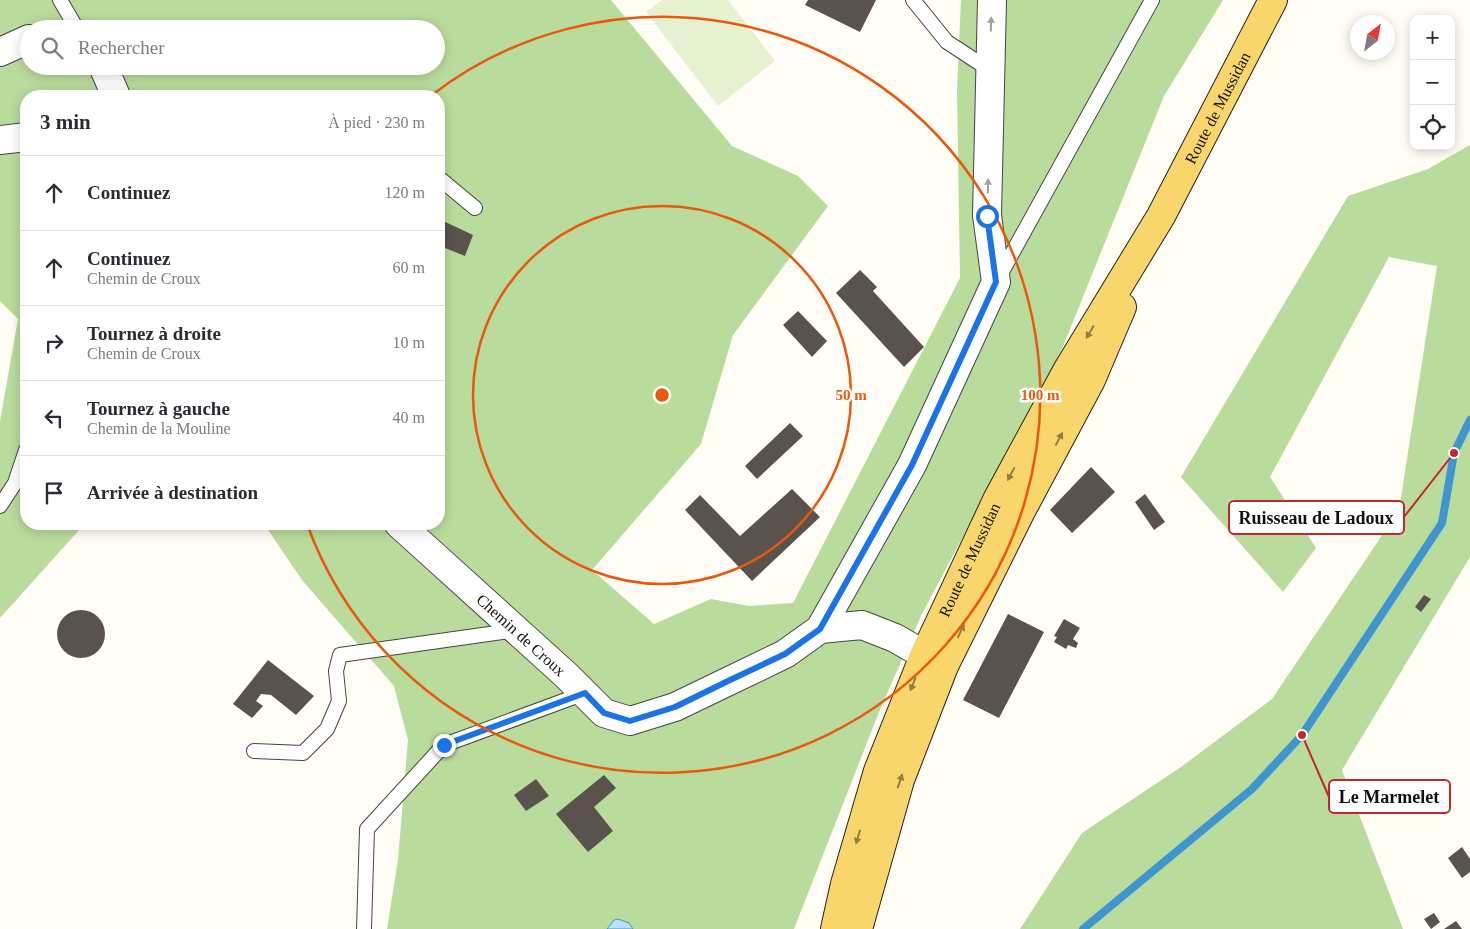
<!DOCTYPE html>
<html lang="fr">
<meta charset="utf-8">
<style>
body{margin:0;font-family:"Times New Roman",serif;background:#f7f7f7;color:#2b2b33}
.controls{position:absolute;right:15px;top:15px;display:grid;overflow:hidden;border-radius:10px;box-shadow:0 2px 12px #0003}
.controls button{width:45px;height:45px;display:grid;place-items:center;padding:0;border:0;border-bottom:1px solid #e1e1e2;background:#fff;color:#2b2b33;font:25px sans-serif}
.compass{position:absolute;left:1350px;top:15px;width:45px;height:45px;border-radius:50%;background:#fff;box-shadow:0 2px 12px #0003;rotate:31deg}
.stop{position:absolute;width:15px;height:15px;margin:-11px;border:4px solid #1a73e8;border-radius:50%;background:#fff}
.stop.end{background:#1a73e8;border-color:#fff;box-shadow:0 1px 5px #0008}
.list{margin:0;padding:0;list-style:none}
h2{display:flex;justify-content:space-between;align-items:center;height:65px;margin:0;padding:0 20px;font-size:21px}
h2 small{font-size:16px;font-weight:400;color:#7c7c81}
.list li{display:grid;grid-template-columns:32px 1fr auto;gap:15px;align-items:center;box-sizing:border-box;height:75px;padding:0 20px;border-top:1px solid #e1e1e2}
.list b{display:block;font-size:19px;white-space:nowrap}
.list p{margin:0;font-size:16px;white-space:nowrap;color:#7c7c81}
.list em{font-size:16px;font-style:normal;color:#7c7c81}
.icon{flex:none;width:28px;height:28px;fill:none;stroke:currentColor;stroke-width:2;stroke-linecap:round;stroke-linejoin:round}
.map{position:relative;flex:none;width:1470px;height:929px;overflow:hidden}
.search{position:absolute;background:#fff;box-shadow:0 2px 12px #0003;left:20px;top:20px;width:425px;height:55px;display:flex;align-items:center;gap:12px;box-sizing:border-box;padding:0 18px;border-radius:28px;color:#7c7c81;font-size:19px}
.panel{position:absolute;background:#fff;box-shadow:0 2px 12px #0003;left:20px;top:90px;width:425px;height:440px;border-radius:20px}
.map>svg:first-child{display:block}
.forest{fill:#b9dc9c;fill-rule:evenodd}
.pitch{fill:#e6f2cf}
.water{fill:#b9e0f7;stroke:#3f96cf}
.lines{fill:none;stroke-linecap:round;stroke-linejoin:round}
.stream{stroke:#3f96cf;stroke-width:8}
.building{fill:#5a524d}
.service-casing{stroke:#444;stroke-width:16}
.minor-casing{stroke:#444;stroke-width:30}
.primary-casing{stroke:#222;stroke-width:30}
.service{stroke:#fff;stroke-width:14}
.minor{stroke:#fff;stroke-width:28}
.primary{stroke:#f9d66b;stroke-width:28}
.oneway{fill:#a0a0a0}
.oneway2{fill:#917d42}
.route{stroke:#1a73e8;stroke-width:6}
.ring{fill:none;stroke:#e8590c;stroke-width:2.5}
.labels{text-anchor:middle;stroke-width:5;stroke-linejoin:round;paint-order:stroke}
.street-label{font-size:16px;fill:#111;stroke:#fff}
.centre{fill:#e8590c;stroke:#fff;stroke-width:2.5}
.ring-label{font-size:15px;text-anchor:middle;font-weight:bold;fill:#e8590c;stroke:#fff;stroke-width:5;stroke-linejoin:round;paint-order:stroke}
.leader{fill:none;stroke:#c4262e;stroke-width:2}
.callout-dot{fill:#c4262e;stroke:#fff;stroke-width:2}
.callout{fill:#fff;stroke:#c4262e;stroke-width:2}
.callout-label{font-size:18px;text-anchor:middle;font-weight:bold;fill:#111}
</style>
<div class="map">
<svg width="1470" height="929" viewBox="0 0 1470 929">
<rect width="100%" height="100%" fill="#fffdf5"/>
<!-- forest -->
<path class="forest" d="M0,0h611l121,146 66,30 30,30 -95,129 -32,109 -109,126 62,54 57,-25 38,7 44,-3 167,-325 -3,-188 4,-90h262l-59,96 -102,253 -141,267 -42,96 -85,217h-407l11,-69 10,-120 -14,-54 -92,-106 -38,-56h175v-428h-413v428h72l-18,5 -80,89v-197l18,-102 -18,-18zM29,29h407v37h-407z
M1470,145v412l-128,213 61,159h-383l62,-96 99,-66 91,-68 127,-189 38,-244 -48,-9 -119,220 46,71 -33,44 -102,-115 167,-281 80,-27z"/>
<!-- pitch -->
<path class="pitch" d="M662,0h66l47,61 -57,45 -72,-94z"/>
<!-- water -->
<path class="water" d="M618,919l11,4 4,6h-26l7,-9z"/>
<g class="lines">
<!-- stream -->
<path class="stream" d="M1083,929l169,-140 50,-54 140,-212 12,-70 16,-33"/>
</g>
<!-- building -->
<path class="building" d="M808,0h68l-16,32 -55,-27z
M439,219l34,16 -8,21 -20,-8 -6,13z
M860,270l17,17 -4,4 51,56 -20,20 -68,-74z
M798,311l29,30 -15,16 -29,-32z
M790,423l13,13 -46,43 -12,-13z
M1091,467l24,25 -43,41 -22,-23z
M792,489l28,28 -68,64 -67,-71 15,-15 40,41z
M1145,494l20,28 -11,8 -19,-28z
M1424,595l7,4 -10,13 -6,-5z
M57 634a24 24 0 1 1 48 0a24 24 0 1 1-48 0Z
M1008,614l36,18 -45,86 -36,-18z
M1064,619l16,9 -7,11 5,4 -2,5 -8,-3 -2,4 -12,-7 3,-5 -3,-1z
M268,660l46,36 -18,19 -25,-20 -10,-1 -5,7 7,5 -11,12 -19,-14z
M604,775l12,13 -22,19 19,24 -25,21 -32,-38z
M536,779l13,17 -23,15 -12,-16z
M1462,847l8,12v13l-8,6 -14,-20z
M1434,913l6,9 -9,7 -7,-10z
M1456,921l6,8h-18z"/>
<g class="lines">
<defs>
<path id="service" d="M60,0l17,29
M913,0l34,42 43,28
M439,178l36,30
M999,277l153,-277
M0,506l15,-23 11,-33
M254,751l49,2 24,-24 12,-28 -3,-30 4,-16 177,-25
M364,929l3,-100 77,-84 141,-52"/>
<g id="minor">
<path d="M0,52l29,-13"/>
<path d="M103,66l13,30"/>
<path d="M0,140l26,-3"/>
<path id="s1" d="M399,524l168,152 37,37 26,8 45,-14 54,-26 56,-27 35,-25 42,-4 33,13 49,28"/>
<path d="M820,629l92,-164 84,-183 -9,-67 5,-215"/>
</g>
<g id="primary">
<path id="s2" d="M835,929l10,-45 33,-113 46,-115 73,-156 71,-131 93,-153 112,-216"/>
<path d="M858,929l42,-149 44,-114 76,-153 71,-133 31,-73"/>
</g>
</defs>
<!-- service casing -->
<use href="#service" class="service-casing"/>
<!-- minor casing -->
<use href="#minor" class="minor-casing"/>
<!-- primary casing -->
<use href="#primary" class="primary-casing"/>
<!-- service -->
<use href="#service" class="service"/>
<!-- minor -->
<use href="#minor" class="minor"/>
<!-- primary -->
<use href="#primary" class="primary"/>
</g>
<!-- one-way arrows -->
<defs><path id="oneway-solid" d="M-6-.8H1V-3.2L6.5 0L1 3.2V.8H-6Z" transform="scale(1.25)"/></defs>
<g class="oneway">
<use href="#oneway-solid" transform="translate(991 24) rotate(-89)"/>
<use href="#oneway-solid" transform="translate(988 186) rotate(-89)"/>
</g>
<g class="oneway2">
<use href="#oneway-solid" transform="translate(1090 332) rotate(121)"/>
<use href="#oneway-solid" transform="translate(1059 439) rotate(-62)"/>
<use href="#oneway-solid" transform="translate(1011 474) rotate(118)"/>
<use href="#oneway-solid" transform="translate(961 631) rotate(-64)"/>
<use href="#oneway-solid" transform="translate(913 684) rotate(112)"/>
<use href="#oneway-solid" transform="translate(900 781) rotate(-71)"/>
<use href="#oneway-solid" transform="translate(858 837) rotate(106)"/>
</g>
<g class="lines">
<!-- route -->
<path class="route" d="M444,745l141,-52 19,20 26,8 45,-14 53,-26 57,-27 35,-25 92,-164 84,-183 -9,-66"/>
</g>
<!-- distance rings -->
<g class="ring">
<circle cx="662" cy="395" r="189"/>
<path d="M432 95A378 378 0 1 1 307 524"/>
</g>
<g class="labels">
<!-- street labels -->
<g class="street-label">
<text dy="6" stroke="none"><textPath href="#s2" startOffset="910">Route de Mussidan</textPath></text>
<text dy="6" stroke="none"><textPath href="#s2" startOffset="394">Route de Mussidan</textPath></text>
<text dy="6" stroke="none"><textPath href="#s1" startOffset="165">Chemin de Croux</textPath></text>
</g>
</g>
<circle cx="662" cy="395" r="8" class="centre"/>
<g class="ring-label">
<text x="851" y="400">50 m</text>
<text x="1040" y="400">100 m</text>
</g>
<!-- callouts -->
<path class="leader" d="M1454 453L1404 517M1302 735L1329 797"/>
<g class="callout-dot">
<circle cx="1454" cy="453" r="5"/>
<circle cx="1302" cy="735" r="5"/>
</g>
<g class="callout">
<rect x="1229" y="501" width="175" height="33" rx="5"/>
<rect x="1329" y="780" width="121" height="33" rx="5"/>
</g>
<g class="callout-label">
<text x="1316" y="524">Ruisseau de Ladoux</text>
<text x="1389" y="803">Le Marmelet</text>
</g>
</svg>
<div class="controls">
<button>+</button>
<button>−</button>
<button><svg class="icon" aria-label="locate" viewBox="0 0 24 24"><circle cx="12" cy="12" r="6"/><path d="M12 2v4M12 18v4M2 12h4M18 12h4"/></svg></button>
</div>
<svg class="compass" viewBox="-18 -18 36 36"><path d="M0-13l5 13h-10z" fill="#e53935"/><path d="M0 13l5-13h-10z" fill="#7c7c81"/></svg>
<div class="stop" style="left:987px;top:216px"></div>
<div class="stop end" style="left:444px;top:745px"></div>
<div class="search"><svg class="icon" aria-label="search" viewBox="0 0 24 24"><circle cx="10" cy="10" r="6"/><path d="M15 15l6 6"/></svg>Rechercher</div>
<section class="panel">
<h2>3 min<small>À pied · 230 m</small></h2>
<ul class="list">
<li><svg class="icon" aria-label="ahead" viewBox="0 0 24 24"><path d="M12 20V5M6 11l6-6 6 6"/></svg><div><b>Continuez</b></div><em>120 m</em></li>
<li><svg class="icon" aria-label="ahead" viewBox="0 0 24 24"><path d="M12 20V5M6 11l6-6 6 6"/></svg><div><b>Continuez</b><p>Chemin de Croux</p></div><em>60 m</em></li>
<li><svg class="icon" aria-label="right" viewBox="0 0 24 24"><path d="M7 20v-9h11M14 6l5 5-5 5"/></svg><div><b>Tournez à droite</b><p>Chemin de Croux</p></div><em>10 m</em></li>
<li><svg class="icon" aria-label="left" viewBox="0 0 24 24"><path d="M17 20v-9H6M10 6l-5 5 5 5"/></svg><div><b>Tournez à gauche</b><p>Chemin de la Mouline</p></div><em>40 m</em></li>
<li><svg class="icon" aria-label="arrive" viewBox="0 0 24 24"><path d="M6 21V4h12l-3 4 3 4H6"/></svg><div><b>Arrivée à destination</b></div></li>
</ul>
</section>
</div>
